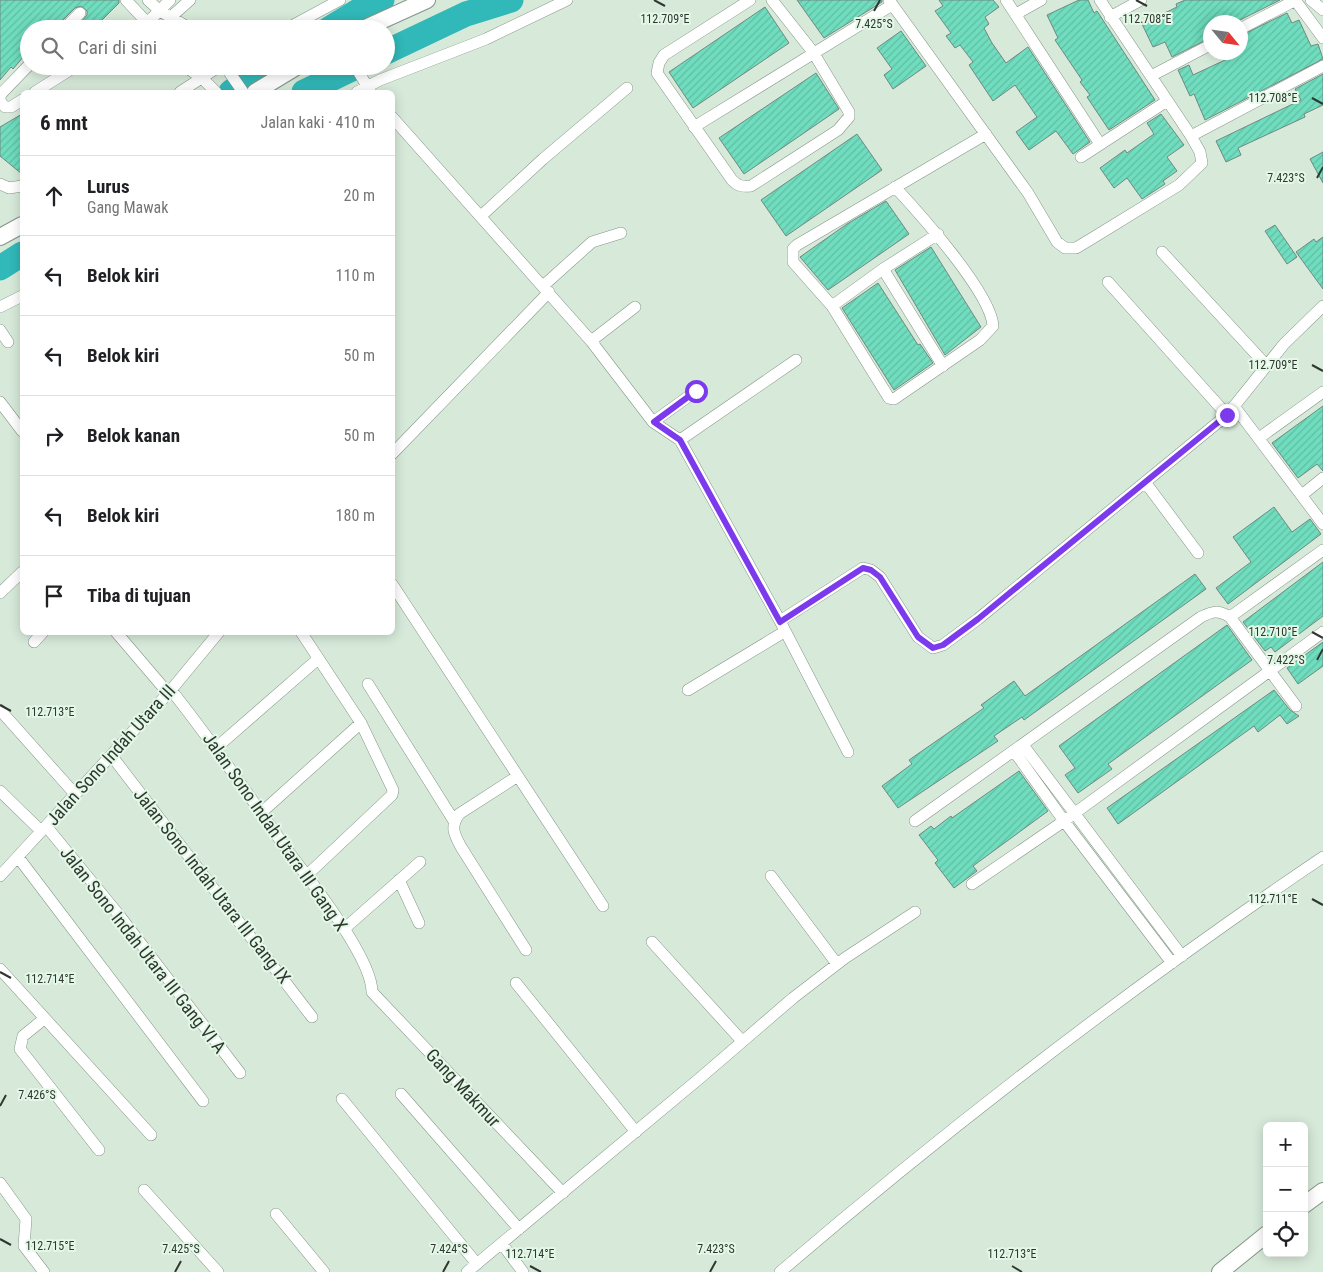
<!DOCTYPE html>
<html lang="id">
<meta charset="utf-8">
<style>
body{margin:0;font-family:"Roboto Condensed",sans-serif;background:#f2f2f2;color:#202124}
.controls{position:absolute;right:15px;bottom:15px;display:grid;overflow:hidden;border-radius:8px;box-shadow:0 2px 12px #0003}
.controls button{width:45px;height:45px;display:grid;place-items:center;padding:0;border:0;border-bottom:1px solid #e0e0e0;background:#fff;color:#202124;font:25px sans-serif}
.compass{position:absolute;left:1203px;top:15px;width:45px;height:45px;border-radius:50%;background:#fff;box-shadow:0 2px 12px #0003;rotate:119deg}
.stop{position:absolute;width:15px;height:15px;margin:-11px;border:4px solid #7c3aed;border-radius:50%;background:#fff}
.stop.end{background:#7c3aed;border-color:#fff;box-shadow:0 1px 5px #0008}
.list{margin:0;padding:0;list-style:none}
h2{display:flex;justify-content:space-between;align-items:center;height:65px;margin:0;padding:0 20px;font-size:21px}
h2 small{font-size:16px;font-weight:400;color:#757577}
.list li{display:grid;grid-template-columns:32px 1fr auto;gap:15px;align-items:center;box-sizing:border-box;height:80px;padding:0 20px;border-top:1px solid #e0e0e0}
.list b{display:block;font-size:19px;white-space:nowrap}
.list p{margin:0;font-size:16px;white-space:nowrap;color:#757577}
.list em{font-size:16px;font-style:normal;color:#757577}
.icon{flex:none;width:28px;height:28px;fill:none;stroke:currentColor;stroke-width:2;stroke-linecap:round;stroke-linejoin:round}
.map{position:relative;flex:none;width:1323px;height:1272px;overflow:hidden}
.search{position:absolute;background:#fff;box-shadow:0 2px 12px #0003;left:20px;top:20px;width:375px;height:55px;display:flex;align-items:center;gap:12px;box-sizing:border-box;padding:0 18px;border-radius:28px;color:#757577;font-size:19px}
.panel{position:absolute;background:#fff;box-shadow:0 2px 12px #0003;left:20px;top:90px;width:375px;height:545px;border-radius:8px}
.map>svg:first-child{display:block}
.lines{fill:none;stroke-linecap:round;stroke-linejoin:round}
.river{stroke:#31b8b8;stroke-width:25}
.building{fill:url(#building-hatch);stroke:#718880}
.street-casing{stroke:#839587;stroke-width:12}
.secondary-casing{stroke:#839587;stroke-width:18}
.street{stroke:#fff;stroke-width:11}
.secondary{stroke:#fff;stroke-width:16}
.route{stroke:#7c3aed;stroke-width:6}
.ticks{fill:none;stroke:#2f3730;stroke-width:2}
.labels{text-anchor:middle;stroke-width:4;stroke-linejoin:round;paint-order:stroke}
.street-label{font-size:18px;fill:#2f3730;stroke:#e4f8e7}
.ticks-label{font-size:12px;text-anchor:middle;fill:#2f3730;stroke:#e4f8e7;stroke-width:4;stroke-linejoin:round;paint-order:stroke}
</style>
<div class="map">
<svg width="1323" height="1272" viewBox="0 0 1323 1272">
<defs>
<pattern id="building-hatch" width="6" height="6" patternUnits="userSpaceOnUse" patternTransform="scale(1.25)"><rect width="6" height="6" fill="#6fddbe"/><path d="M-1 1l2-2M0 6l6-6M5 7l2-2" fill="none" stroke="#60bea4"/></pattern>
</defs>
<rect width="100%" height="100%" fill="#d7eada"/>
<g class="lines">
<!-- river -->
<path class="river" d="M329,29l42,-26 11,-3
M386,52l80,-38 45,-14
M231,92l36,-26
M304,92l54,-26
M0,268l22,-14"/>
</g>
<!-- building -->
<path class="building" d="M0,0h119v3l-19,19 8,7h-33l12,-14v-4l-6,-5 -6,2 -17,17 -4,-3 -6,7h-19v21l-16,19 -2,-2 -11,13z
M797,0h85v2l-58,36z
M939,0h54l6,7 -14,10 4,7 -5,4 8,15 14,20 22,-16 62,95 -17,12 -17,-23 -27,19 -13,-18 21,-15 -22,-32 -22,16 -24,-36 4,-3 -13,-17 -5,3 -9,-12 5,-3 -16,-22 8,-5z
M1079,0h9l6,13 3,-2 58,89 -46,30 -22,-33 3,-2 -10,-13 2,-2 -27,-40 3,-2 -11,-23z
M1185,0h95l-44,22h-26v16l-38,19 -7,-15 -12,5 -11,-23 35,-17 -1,-3z
M765,7l24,36 -96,65 -24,-36z
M1287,13l5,10 7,-3 12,26 7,-2 5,15 -118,61 -11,-26 -4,2 -12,-26 11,-5 4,10 47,-22v-17z
M901,31l25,35 -33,23 -9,-14 8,-6 -15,-21z
M816,73l23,36 -95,65 -25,-36z
M1323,74v31l-19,9 1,3 -67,31 3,7 -15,7 -10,-21 85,-41 -6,-11z
M22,114v60l-22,-18v-29z
M1161,114l23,31 -17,12 10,14 -14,10 2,3 -23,15 -15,-21 -13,10 -14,-20 25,-18 2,3 27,-19 -7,-11z
M857,134l25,36 -96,66 -25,-36z
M1323,152v31l-13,-24z
M886,201l23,33 -81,56 -28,-33 47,-33z
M1275,225l22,32 -10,7 -22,-33z
M1323,237v52l-27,-37 18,-13 2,3z
M931,247l50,80 -36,28 -50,-85z
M878,283l40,62 2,-1 13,19 -39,27 -52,-82z
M1323,406v65l-6,-7 -19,14 -26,-35z
M1274,507l18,25 18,-13 11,15 -93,70 -12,-16 35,-26 -18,-25z
M1323,562v54l-48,36 -4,-5 -6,4 -22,-29z
M1195,574l11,15 -182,131 -2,-3 -28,19 4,5 -100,67 -16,-22 30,-22 -3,-4 75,-52 -3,-3 33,-24 11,15z
M1227,625l25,35 -144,104 4,5 -34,24 -13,-18 10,-7 -16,-22z
M1323,642v24l-25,18 -11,-16z
M1274,690l16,20 9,6 -12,8 -7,-9 -22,17 -4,-6 -136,98 -11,-16z
M1019,771l29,40 -75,55 4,5 -23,17 -19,-25 3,-3 -19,-25 12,-9 3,3 17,-13 1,2z"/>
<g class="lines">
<defs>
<path id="street" d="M126,0l27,29
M148,0l12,11 31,18
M750,0l-86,55 -5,8 -2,10 75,107c6,6 10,7 19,6l87,-56 11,-13v-5l-36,-60 -41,-52
M889,0l139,193 29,49 8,6h11l15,-9 88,-54 23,-22 -2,-11 -9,-16 -91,-136
M1006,0l94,144
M1295,0l28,38
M1311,0l12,10
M1016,14l25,-14
M172,16l18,-16
M1110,17l31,-17
M64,29l16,-16
M137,29l11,-7 22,-22
M286,29l54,-29
M1240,29l56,-29
M184,66l18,12 14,14
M225,66l18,26
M355,66l15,25
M1151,76l59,-31
M35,92l41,-26
M180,92l40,-26
M357,92l23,-12 106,-41 81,-39
M0,98l1,-4 28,-29
M0,101l5,6h6l11,-7
M392,117l199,224 62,81 27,18 100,181 68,131
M694,127l198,-122
M1191,136l132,-70
M1081,157l86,-56
M0,184l9,4 13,-2
M895,187c25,27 96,106 98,139l-13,14 -86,59 -5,-1 -57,-92 -39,-44v-13l4,-4 189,-111
M481,216l62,-57 84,-71
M1162,252l104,113
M883,269l60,97
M1108,282l119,133
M543,286l49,-44 29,-9
M832,306l51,-37 55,-35
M0,307l22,-11
M0,330l8,12
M591,341l44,-34
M0,402l22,29
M1234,406l89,118
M653,422l43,-31
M1259,438l64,-46
M680,440l116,-80
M392,454l157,-162
M1145,482l53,71
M1302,495l21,-17
M392,584l211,322
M0,593l22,-21
M1230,617l93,-67
M780,621l83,-53 8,2 9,7 38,60 15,11 10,-3 35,-26 249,-204 57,-71 39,-38
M116,632l52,61
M301,632l60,91 32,67 -1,5 -86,81
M34,642l9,-10
M368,684l86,137
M171,690c41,51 77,104 114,157 23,31 87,110 87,145l191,201
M688,690l96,-58
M0,710l75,84
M1023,745l159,211
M217,747l101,-88
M1014,751l50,70 108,142
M111,755l201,262
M518,776l-59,38c-9,13 -5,20 2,33l65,103
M0,791l41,40
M262,812l99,-89
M915,821l286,-204c12,-6 17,-7 29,0l66,89
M46,826l73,89 121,158
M18,857l185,244
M0,876l171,-186 48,-58
M771,876l66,88
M399,880l20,43
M972,884l92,-63 259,-189
M344,929l76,-67
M652,942l90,99
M0,969l151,166
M516,983l120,149
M44,1019l-21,17 -3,13 79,101
M401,1094l118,135
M342,1099l135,165
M0,1183l26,36 -2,27 20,26
M144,1190l74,82
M276,1214l48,58
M502,1244l21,28
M467,1272l233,-194 93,-80 52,-40 70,-46
M780,1272c173,-148 355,-288 543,-415"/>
<path id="secondary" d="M363,29l64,-29
M255,92l43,-26
M0,237l22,-12
M1304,1205l19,-14
M1220,1272l47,-38"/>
</defs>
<!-- street casing -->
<use href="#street" class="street-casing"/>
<!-- secondary casing -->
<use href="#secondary" class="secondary-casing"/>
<!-- street -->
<use href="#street" class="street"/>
<!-- secondary -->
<use href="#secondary" class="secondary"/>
</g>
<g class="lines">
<!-- route -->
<path class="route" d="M696,391l-42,31 26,18 100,182 83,-54 8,2 9,7 38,60 15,11 10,-3 35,-26 249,-204"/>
</g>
<!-- ticks -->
<path class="ticks" d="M654,0l11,6M1136,0l11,6M874,11l6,-11M1312,98l11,6M1317,178l6,-11M1312,365l11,6M1312,632l11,6M1317,660l6,-11M0,705l11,6M1312,899l11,6M0,972l11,6M0,1106l6,-11M0,1239l11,6M530,1266l11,6M1012,1266l10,6M175,1272l6,-11M443,1272l6,-11M710,1272l6,-11"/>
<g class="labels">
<!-- street labels -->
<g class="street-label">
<text transform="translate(111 755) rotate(-48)" y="6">Jalan Sono Indah Utara III</text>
<text transform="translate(275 832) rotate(55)" y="6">Jalan Sono Indah Utara III Gang X</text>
<text transform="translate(212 886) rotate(52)" y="6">Jalan Sono Indah Utara III Gang IX</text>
<text transform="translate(143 950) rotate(52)" y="6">Jalan Sono Indah Utara III Gang VI A</text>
<text transform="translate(463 1088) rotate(47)" y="6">Gang Makmur</text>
</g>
</g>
<g class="ticks-label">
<text x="665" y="23">112.709°E</text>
<text x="1147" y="23">112.708°E</text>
<text x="874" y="28">7.425°S</text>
<text x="1273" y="102">112.708°E</text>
<text x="1286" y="182">7.423°S</text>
<text x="1273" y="369">112.709°E</text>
<text x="1273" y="636">112.710°E</text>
<text x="1286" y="664">7.422°S</text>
<text x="50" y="716">112.713°E</text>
<text x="1273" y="903">112.711°E</text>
<text x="50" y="983">112.714°E</text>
<text x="37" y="1099">7.426°S</text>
<text x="50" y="1250">112.715°E</text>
<text x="181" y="1253">7.425°S</text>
<text x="449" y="1253">7.424°S</text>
<text x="716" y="1253">7.423°S</text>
<text x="530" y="1258">112.714°E</text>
<text x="1012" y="1258">112.713°E</text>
</g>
</svg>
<div class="controls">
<button>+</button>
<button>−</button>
<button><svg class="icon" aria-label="locate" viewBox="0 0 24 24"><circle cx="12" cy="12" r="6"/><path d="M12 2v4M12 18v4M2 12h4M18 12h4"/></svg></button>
</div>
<svg class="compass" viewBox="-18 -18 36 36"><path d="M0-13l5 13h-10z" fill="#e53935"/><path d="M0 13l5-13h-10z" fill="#757577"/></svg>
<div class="stop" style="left:696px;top:391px"></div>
<div class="stop end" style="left:1227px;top:415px"></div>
<div class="search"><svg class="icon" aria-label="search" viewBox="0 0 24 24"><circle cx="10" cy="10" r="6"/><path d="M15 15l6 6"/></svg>Cari di sini</div>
<section class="panel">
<h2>6 mnt<small>Jalan kaki · 410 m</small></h2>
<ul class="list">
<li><svg class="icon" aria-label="ahead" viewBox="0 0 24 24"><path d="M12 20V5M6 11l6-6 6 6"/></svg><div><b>Lurus</b><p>Gang Mawak</p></div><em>20 m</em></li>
<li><svg class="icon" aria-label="left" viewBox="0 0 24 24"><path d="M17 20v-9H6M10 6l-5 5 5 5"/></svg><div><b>Belok kiri</b></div><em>110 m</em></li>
<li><svg class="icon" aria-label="left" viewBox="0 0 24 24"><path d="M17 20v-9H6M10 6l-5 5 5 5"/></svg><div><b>Belok kiri</b></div><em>50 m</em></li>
<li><svg class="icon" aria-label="right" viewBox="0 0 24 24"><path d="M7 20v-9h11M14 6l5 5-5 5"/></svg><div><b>Belok kanan</b></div><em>50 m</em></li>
<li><svg class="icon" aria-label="left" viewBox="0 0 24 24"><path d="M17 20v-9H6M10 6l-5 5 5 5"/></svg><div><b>Belok kiri</b></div><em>180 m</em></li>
<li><svg class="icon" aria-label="arrive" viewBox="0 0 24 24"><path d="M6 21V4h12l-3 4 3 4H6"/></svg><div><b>Tiba di tujuan</b></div></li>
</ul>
</section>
</div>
